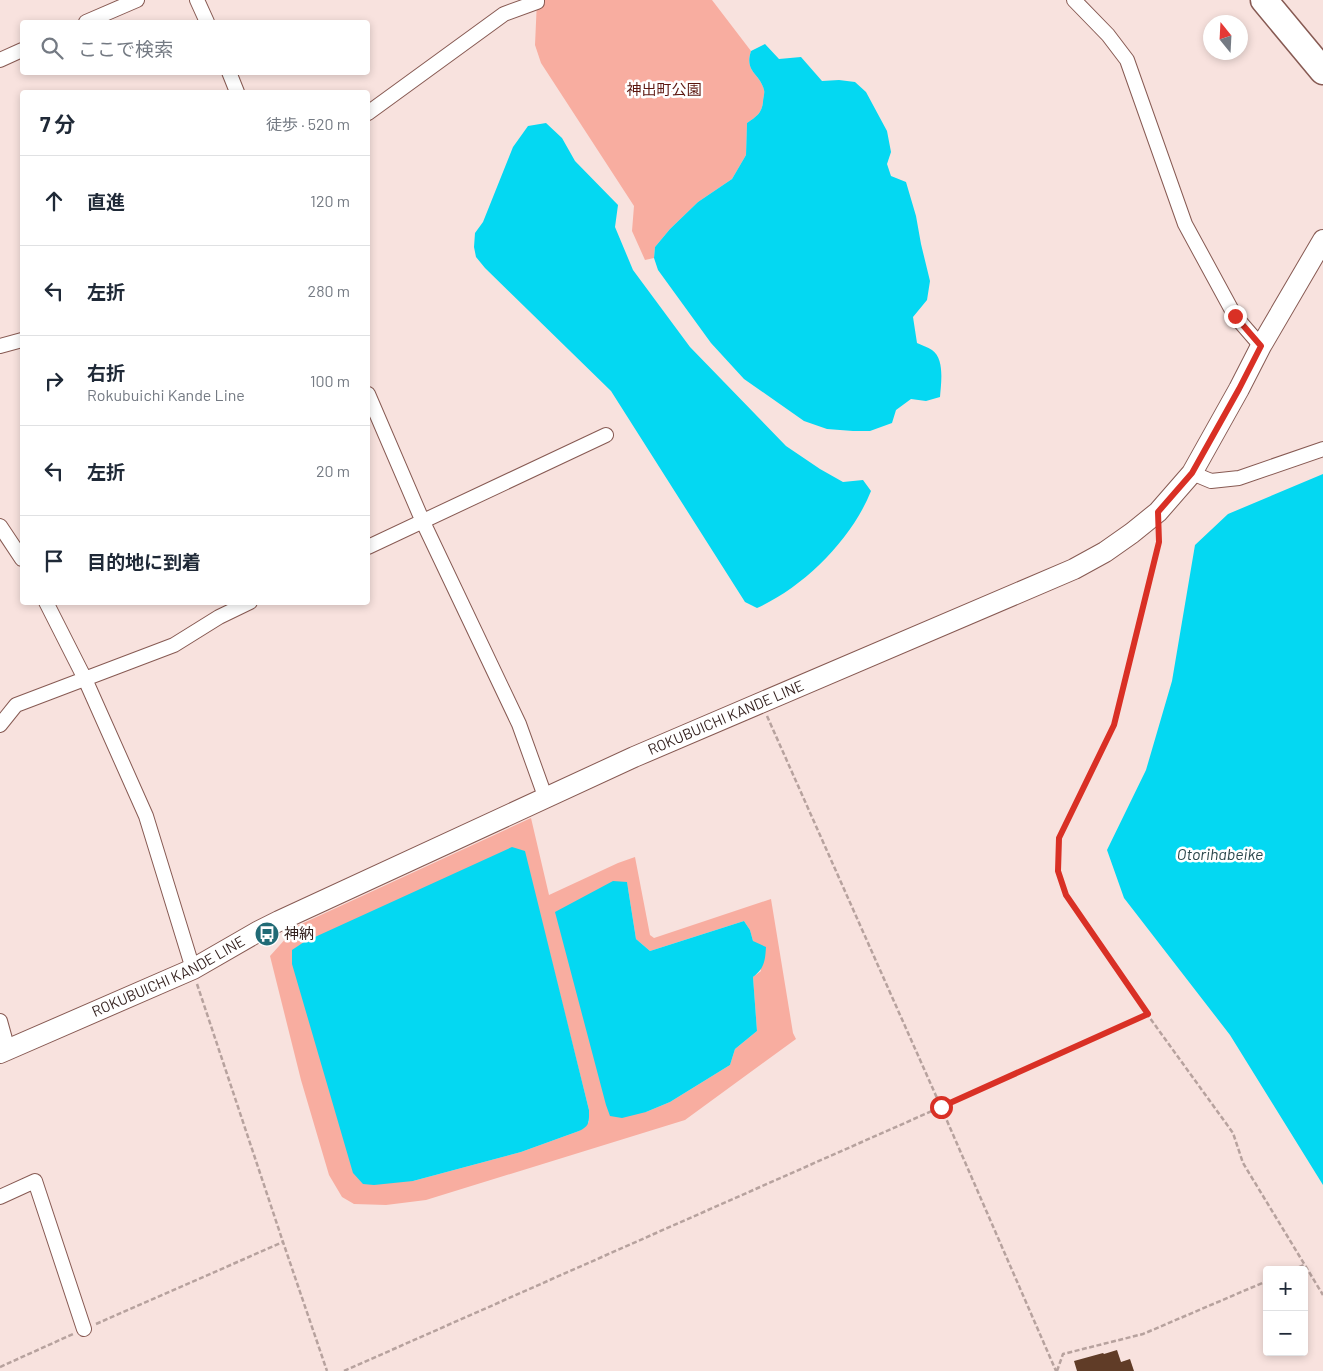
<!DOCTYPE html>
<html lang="ja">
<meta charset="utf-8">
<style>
body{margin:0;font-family:Barlow,"Noto Sans JP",sans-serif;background:#f6f6f7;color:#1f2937}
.controls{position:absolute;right:15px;bottom:15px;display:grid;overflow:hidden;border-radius:5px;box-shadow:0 2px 8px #0003}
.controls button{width:45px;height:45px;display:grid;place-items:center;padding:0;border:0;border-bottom:1px solid #e0e1e3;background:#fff;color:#1f2937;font:25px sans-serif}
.compass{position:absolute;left:1203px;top:15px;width:45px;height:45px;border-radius:50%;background:#fff;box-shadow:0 2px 8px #0003;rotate:342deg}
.stop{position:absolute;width:15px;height:15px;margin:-11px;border:4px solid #d93025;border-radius:50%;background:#fff}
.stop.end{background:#d93025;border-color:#fff;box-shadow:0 1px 5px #0008}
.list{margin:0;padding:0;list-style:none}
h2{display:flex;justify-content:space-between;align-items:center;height:65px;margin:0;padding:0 20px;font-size:21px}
h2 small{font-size:16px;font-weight:400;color:#747a83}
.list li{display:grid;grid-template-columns:32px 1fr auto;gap:15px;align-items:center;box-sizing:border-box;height:90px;padding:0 20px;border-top:1px solid #e0e1e3}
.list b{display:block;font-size:19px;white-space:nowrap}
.list p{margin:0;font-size:16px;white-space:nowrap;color:#747a83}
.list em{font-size:16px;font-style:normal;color:#747a83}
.icon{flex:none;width:28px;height:28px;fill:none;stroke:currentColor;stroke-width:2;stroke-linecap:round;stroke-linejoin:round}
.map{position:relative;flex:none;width:1323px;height:1371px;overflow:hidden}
.search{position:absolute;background:#fff;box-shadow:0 2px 8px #0003;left:20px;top:20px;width:350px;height:55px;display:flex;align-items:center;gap:12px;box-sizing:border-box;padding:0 18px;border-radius:5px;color:#747a83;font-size:19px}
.panel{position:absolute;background:#fff;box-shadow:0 2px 8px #0003;left:20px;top:90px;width:350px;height:515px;border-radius:5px}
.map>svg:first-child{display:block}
.green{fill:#f8ada0;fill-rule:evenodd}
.water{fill:#04d8f2}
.building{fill:#603c27}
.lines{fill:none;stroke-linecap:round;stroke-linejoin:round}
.street-casing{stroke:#875a53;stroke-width:16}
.secondary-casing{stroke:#875a53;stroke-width:22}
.highway-casing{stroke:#875a53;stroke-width:29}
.path{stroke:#b7a29e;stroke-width:2.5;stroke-dasharray:5 2.5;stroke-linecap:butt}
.street{stroke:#fff;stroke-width:14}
.secondary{stroke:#fff;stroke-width:20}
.highway{stroke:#fff;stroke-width:26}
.route{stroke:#d93025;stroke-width:6}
.labels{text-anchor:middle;stroke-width:5;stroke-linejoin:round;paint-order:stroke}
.park-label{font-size:15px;fill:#5c170f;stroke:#fff}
.street-label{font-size:15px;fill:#311e1b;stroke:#fff}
.poi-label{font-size:15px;fill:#311e1b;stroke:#fff;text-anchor:start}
.water-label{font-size:16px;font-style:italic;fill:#2b474b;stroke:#fff}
</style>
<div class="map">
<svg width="1323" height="1371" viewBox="0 0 1323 1371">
<rect width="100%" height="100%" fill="#f8e2de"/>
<!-- green -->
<path class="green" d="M537,0h175l39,51c-7,21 9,22 13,39 1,3 -1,8 -1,12 -1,11 -7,15 -16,21l-1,32 -14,24 -34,23 -28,27 -15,18 -1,11 -9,2 -13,-29 2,-25 -93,-143 -6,-18z
M531,818l18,77 69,-32 17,-6 15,78 4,3 117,-39 22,134 3,6 -111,81 -259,80 -40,5 -32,-1 -12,-7 -13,-22 -28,-95 -31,-124 27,-30zM524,851l65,259v12l-10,9 -58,21 -108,29zM627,882l9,57 14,12 94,-30 6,9 11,41 -8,6 4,54 -22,18 -5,16 -60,37 -24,10z"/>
<!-- water -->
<path class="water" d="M765,44l14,15 22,-2 21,24 17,-1 16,2 11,10 21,39 4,21 -4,12 4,12 15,6 10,34 5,28 9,37 -3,19 -14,17 4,26c4,2 11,4 15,7 13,9 9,33 8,47l-14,4 -15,-2 -15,11 -4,13 -22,8h-17l-26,-2 -23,-8 -60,-42 -33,-36 -53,-73 -4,-12 1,-11 15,-18 28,-27 34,-23 14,-24 1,-32c9,-6 15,-10 16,-21 0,-4 2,-9 1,-12 -4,-17 -20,-18 -13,-39z
M546,123l16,15 13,23 43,44 -3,22 18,43 57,77 96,99 34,23 23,13 20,-2 8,11c-19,48 -67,96 -114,117l-12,-6 -134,-211 -126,-123 -9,-11 -2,-10 1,-14 8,-11 30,-75 15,-21z
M1323,474v711l-93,-150 -106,-137 -17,-48 39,-80 26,-89 23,-136 33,-31z
M512,847l13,4 64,259c0,12 1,16 -10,21l-58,21 -108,29 -39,4 -11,-1 -10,-11 -61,-209v-14l12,-8z
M613,881l14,1 9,57 14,12 94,-30 6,9 3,11 13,6c-1,14 -1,20 -13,30l4,54 -22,18 -5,16 -60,37 -24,10 -24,6 -12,-2 -4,-11 -51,-193z"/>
<!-- building -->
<path class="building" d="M1117,1350l4,12 9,-3 4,12h-57l-3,-10 29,-8 1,1z"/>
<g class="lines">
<defs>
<path id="street" d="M197,0l10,22
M1074,0l34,35 19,25 58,164 50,92 26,30
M86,22l51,-22
M0,60l22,-10
M229,72l8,20
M368,113l136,-99 33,-12v-2
M0,346l22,-6
M368,394l55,128 96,202 27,75
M1192,473l19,8 28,-3 84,-29
M0,526l22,33
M368,547l238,-112
M46,602l39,77 61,137 47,153
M0,725l16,-20 158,-60 45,-28 31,-15
M0,1021l8,29
M0,1197l35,-16 49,148"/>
<g id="secondary">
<path id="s1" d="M0,1053l193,-84 66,-38 20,-10 355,-164 440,-188 31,-17 27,-19 26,-21 34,-39 47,-84 22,-43 62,-106"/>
</g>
<path id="highway" d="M1264,0l59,71"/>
</defs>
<!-- street casing -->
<use href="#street" class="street-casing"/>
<!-- secondary casing -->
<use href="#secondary" class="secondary-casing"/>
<!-- highway casing -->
<use href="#highway" class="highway-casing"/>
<!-- path -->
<path class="path" d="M1158,532l1,10 -45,183 -55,114 -1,32 8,24 81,119 86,119 10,30 80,132
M767,716l174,391 115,264
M197,984l86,258 44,129
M1292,1270l12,-5
M96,1324l187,-82
M0,1367l73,-33
M344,1371l597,-264 206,-93
M1057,1371l6,-17 80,-20 124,-53"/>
<!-- street -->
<use href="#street" class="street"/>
<!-- secondary -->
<use href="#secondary" class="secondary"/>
<!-- highway -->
<use href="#highway" class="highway"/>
</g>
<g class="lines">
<!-- route -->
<path class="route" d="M941,1107l207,-93 -82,-119 -8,-24 1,-33 55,-113 45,-183 -1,-30 34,-39 47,-84 22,-43 -26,-30"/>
</g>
<!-- icons -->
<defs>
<symbol id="bus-disc" viewBox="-11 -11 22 22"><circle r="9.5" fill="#216b76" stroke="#fff"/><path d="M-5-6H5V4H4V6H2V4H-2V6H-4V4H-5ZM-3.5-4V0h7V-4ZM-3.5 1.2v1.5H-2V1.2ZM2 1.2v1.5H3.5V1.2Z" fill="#fff"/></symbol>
</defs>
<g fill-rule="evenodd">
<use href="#bus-disc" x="253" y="920" width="28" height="28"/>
</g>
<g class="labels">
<!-- park labels -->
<g class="park-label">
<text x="664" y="95">神出町公園</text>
</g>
<!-- street labels -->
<g class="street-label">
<text dy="5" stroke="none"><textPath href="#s1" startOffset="800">ROKUBUICHI KANDE LINE</textPath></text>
<text dy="5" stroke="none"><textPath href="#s1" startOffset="185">ROKUBUICHI KANDE LINE</textPath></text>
</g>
<!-- poi labels -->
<g class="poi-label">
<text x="284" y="939">神納</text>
</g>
<!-- water labels -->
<g class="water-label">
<text x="1220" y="860">Otorihabeike</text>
</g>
</g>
</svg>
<div class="controls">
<button>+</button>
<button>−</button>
</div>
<svg class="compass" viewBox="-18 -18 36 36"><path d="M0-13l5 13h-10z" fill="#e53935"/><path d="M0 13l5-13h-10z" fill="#747a83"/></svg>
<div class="stop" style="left:941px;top:1107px"></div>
<div class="stop end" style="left:1235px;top:316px"></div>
<div class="search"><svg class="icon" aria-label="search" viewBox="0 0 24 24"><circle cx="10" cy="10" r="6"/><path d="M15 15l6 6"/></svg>ここで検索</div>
<section class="panel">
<h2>7 分<small>徒歩 · 520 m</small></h2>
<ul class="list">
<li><svg class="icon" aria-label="ahead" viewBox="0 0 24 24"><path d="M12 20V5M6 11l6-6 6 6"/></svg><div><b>直進</b></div><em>120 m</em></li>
<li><svg class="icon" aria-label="left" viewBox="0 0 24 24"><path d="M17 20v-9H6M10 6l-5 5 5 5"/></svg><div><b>左折</b></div><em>280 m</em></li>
<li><svg class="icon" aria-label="right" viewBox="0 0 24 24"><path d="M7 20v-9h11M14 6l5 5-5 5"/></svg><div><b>右折</b><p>Rokubuichi Kande Line</p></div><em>100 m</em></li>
<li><svg class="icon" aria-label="left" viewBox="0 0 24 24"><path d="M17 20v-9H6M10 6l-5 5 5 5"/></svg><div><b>左折</b></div><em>20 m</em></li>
<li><svg class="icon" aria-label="arrive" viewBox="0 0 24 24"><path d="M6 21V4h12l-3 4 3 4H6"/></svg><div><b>目的地に到着</b></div></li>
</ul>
</section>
</div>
